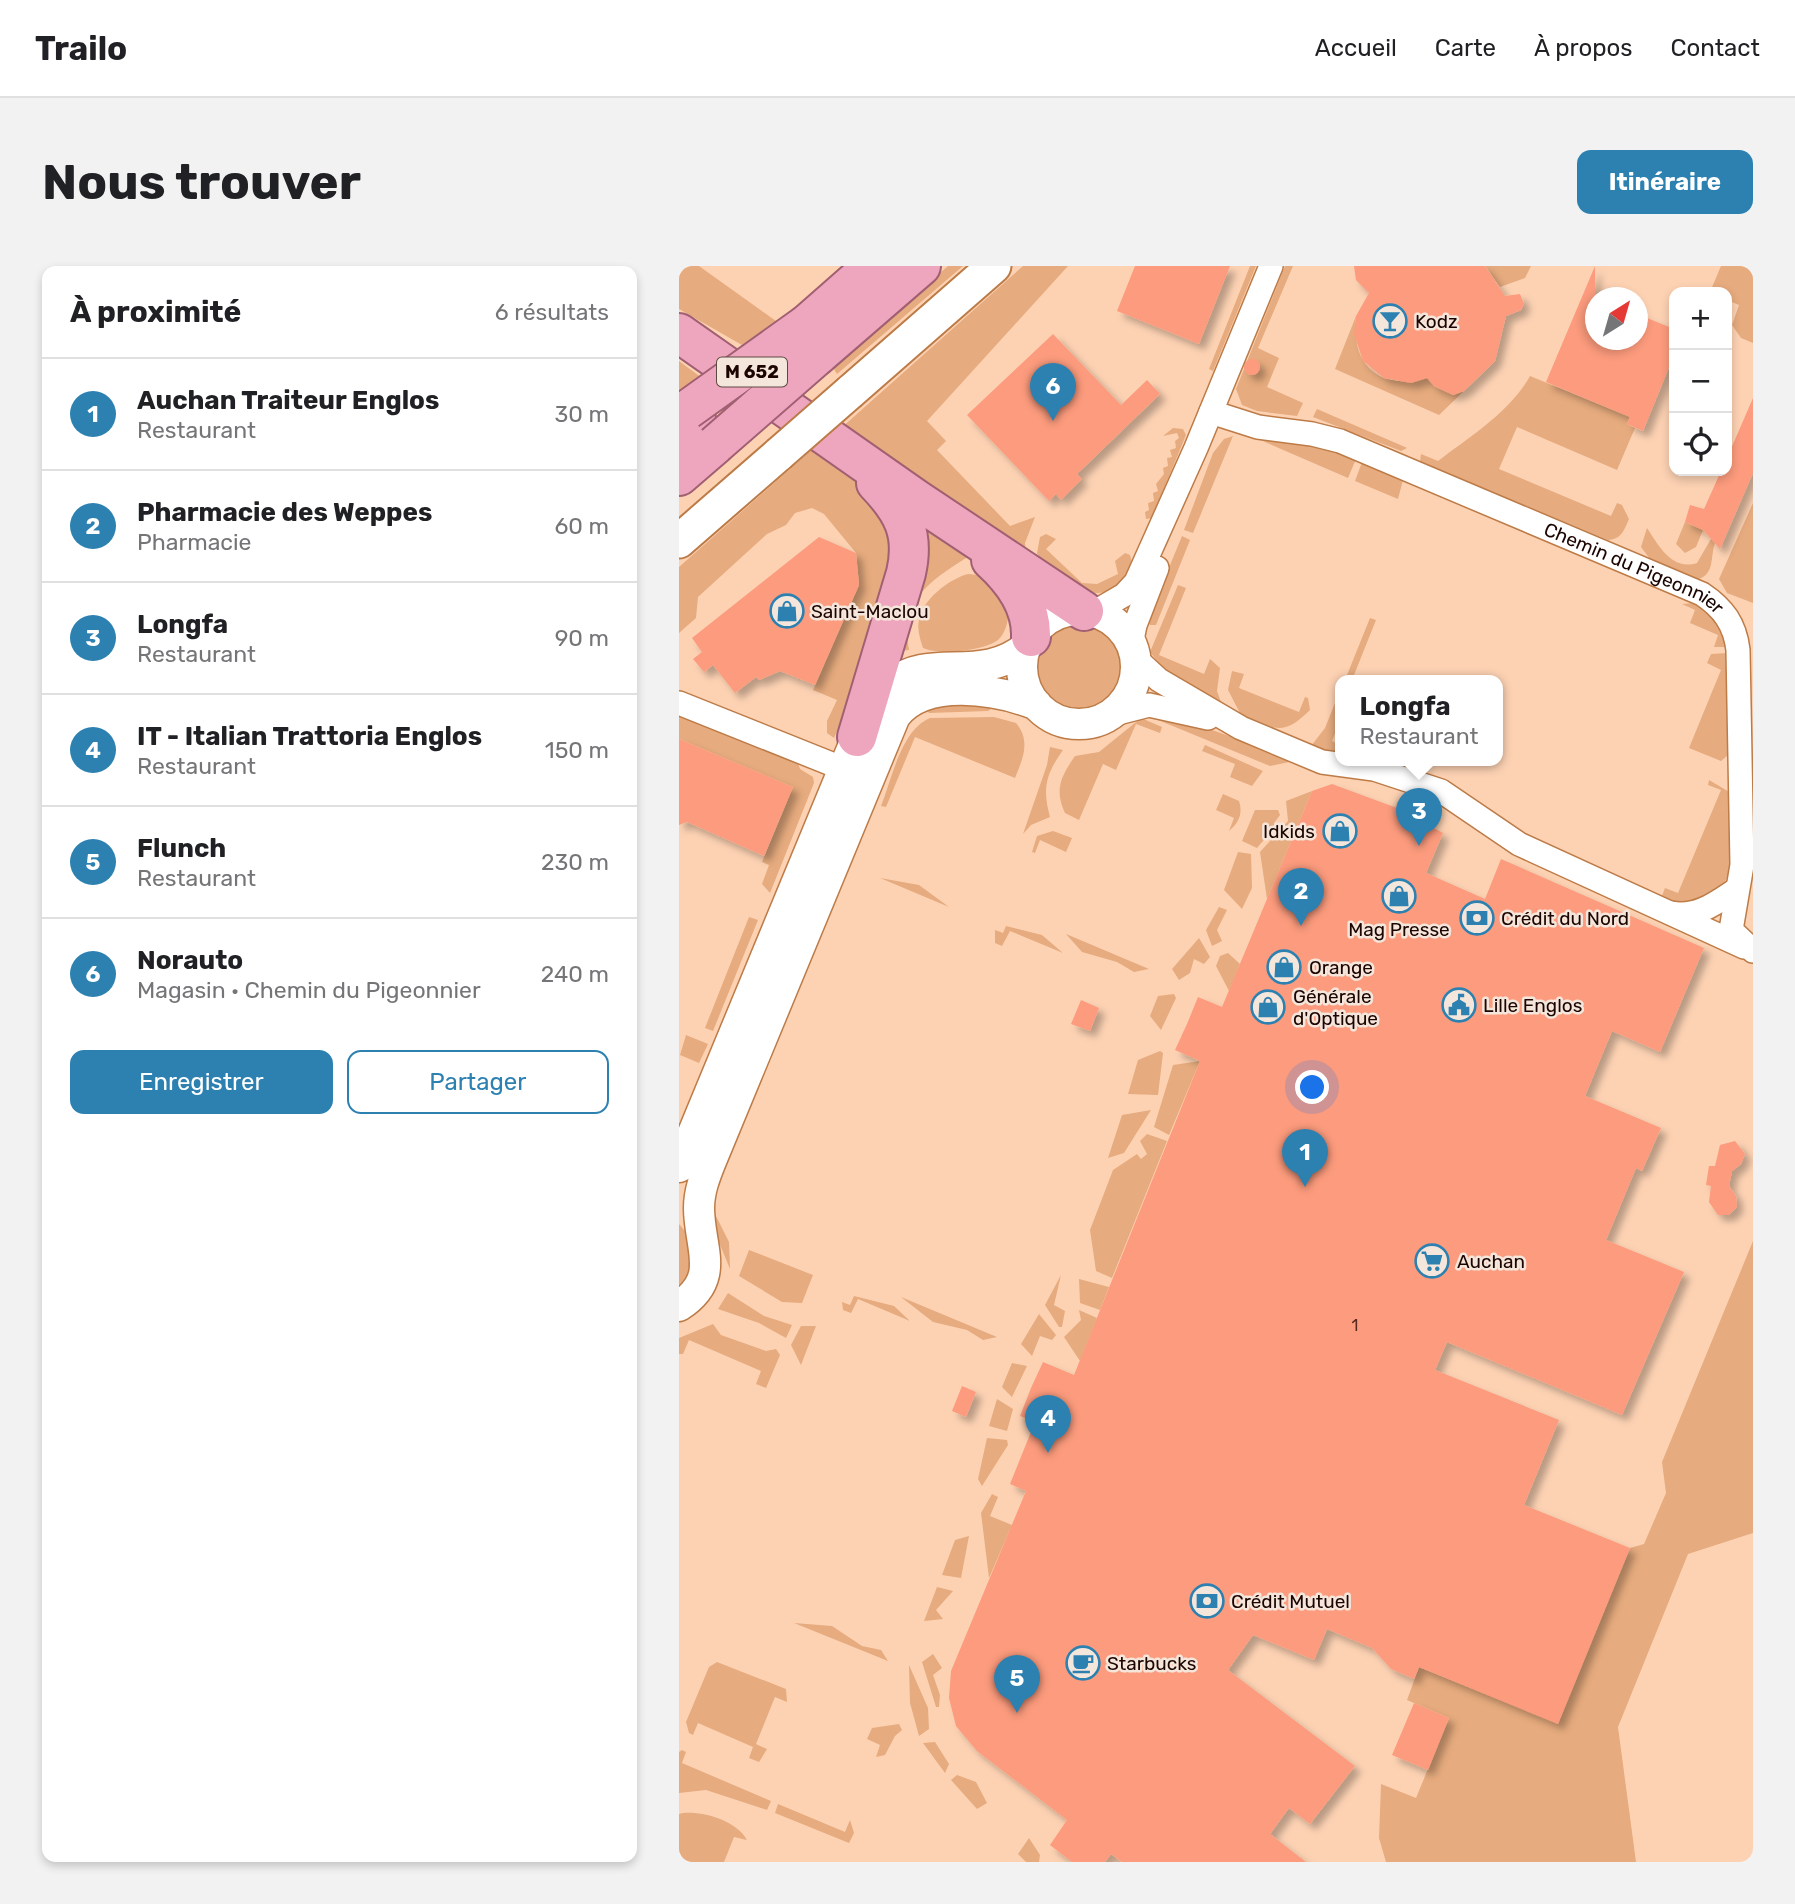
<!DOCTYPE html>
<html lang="fr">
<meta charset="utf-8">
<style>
body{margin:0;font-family:Rubik,sans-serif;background:#f2f2f2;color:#202124}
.controls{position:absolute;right:21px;top:21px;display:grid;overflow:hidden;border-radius:14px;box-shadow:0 4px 10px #0003}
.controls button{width:63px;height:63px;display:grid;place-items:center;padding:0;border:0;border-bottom:2px solid #e0e0e0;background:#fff;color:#202124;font:35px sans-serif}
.compass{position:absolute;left:906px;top:21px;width:63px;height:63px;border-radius:50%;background:#fff;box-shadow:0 4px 10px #0003;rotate:37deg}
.you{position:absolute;left:634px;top:822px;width:24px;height:24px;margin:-18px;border:5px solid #fff;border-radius:50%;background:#1a73e8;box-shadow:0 0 0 10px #1a73e833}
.badge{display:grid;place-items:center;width:46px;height:46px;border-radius:50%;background:#2c81b1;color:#fff;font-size:23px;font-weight:700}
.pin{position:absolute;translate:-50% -58px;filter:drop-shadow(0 2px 4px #0008)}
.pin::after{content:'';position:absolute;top:37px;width:24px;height:21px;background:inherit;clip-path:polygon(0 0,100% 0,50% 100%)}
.popup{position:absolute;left:656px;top:409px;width:168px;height:91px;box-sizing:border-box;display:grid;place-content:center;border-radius:14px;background:#fff;filter:drop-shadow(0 2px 5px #0005);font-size:23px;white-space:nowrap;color:#757577}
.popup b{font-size:26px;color:#202124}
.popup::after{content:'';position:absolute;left:50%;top:100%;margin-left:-14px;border:14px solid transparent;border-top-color:#fff}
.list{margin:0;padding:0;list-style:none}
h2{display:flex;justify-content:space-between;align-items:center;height:91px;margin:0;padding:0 28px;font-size:30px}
h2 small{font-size:23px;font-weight:400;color:#757577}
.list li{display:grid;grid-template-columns:46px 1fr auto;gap:21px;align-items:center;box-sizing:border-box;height:112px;padding:0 28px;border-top:2px solid #e0e0e0}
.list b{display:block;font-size:26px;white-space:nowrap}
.list p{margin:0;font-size:23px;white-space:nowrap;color:#757577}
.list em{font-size:23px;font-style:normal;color:#757577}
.actions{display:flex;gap:14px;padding:21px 28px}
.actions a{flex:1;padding:16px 0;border:2px solid #2c81b1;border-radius:14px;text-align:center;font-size:24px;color:#2c81b1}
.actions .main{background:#2c81b1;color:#fff}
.icon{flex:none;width:38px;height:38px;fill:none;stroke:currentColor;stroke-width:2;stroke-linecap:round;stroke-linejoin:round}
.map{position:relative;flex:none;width:1074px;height:1596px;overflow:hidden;border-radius:14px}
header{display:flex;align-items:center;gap:42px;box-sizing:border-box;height:98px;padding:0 35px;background:#fff;border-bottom:2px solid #e0e0e0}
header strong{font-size:33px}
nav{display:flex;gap:38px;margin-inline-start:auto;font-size:24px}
.intro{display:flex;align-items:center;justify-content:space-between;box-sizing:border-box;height:168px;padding:0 42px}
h1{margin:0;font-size:49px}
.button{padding:18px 32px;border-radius:14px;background:#2c81b1;color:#fff;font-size:24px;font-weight:700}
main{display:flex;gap:42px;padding:0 42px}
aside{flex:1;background:#fff;border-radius:14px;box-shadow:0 4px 10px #0003}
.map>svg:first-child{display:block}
.green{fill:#e6ab7e}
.building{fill:#fc9b7d;filter:url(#shadow)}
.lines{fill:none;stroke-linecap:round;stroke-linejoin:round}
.minor-casing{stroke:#bd7b47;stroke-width:26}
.tertiary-casing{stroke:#bd7b47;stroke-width:33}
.secondary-casing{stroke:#bd7b47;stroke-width:37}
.trunk-casing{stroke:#a15f72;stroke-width:42}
.minor{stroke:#fff;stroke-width:23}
.tertiary{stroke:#fff;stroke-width:30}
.secondary{stroke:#fff;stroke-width:33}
.trunk{stroke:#eea6bf;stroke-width:38}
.secondary-bridge-casing{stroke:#bd7b47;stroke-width:37;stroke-linecap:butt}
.trunk-bridge-casing{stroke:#a15f72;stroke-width:42;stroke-linecap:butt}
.secondary-bridge{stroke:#fff;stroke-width:33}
.trunk-bridge{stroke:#eea6bf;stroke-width:38}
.labels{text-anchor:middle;stroke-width:5;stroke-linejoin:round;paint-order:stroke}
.number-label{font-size:16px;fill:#542a1f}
.shield{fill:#f5e6dc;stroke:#5d4842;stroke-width:2}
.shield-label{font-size:18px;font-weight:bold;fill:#1c0500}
.poi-label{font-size:19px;fill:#1c0500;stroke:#f5e6dc;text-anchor:start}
.street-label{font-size:19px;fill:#1c0500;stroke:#f5e6dc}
</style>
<header>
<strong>Trailo</strong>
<nav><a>Accueil</a><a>Carte</a><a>À propos</a><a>Contact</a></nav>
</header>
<div class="intro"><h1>Nous trouver</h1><a class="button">Itinéraire</a></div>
<main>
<aside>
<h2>À proximité<small>6 résultats</small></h2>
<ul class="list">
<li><span class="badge">1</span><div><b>Auchan Traiteur Englos</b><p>Restaurant</p></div><em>30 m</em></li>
<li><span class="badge">2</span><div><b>Pharmacie des Weppes</b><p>Pharmacie</p></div><em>60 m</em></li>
<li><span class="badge">3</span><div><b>Longfa</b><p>Restaurant</p></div><em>90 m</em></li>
<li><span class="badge">4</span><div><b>IT - Italian Trattoria Englos</b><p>Restaurant</p></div><em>150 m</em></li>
<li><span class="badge">5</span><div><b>Flunch</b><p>Restaurant</p></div><em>230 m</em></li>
<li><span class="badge">6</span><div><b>Norauto</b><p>Magasin · Chemin du Pigeonnier</p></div><em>240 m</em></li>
</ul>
<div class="actions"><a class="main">Enregistrer</a><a>Partager</a></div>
</aside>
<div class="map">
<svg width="1074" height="1596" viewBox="0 0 1074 1596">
<defs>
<filter id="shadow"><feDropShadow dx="6" dy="6" stdDeviation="3.5" flood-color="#0004"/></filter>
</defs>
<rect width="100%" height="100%" fill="#fdd2b3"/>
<!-- green -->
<path class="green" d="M0,0h20l77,55 -34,24 -63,-36z
M269,0h15l-126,108 -5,-8z
M344,0h45l-141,155 19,20 -9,9 73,76 25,-9 -10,26 1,15 -186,-129z
M571,0h6l-43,105 -4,-2z
M606,0h8l-35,82 21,10 -12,29 36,16 -6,13 -40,-5 -15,-6 -6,-16z
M806,0h46l-6,12 -25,9z
M1042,0h32v77l-12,-5 -9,-13 7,-20 -12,-5v-8h-17z
M677,50c-6,50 25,76 73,61l5,9 19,9 11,-4 -25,24 -104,-46z
M0,95l23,17 -23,19z
M851,110l100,41 -3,7 8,4 -18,42 -100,-43 -18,42 112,47 6,-13 5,2 7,14c-5,11 -7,20 -21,21l-188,-78 1,-8 17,7c31,-24 72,-49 92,-85z
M638,143l88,38 2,1 -6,3 -88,-34z
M494,162l10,1 3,6 -34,83 -6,1 -1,-7 4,-2 -1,-7 6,-2 -1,-8 5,-2 -2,-7 8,-10 -1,-6 5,-2 -1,-8 5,-1 -2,-7 6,-2 -1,-7 4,-3 -2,-5 -14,3z
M563,166l73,11 41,16 -8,19z
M554,170l-40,97 -9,-3 29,-77 11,-14z
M135,182l70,53 17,29 -34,129 -33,79 -7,-5v-12l10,-21 -24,-10 46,-105 -3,-32 -32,-39 -12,-6 -17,5 -9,12 -19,9 -69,63 -2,21 -17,15v-66z
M683,196l41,18 -5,19 -43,-18z
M1074,237v100l-26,-10 -8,-14z
M229,248l61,42c-37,24 -70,43 -60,94l-18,2z
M1006,256l18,8 -7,17 -11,6 -9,-9z
M968,262c12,18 25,43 50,35l14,-24 4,4c-5,14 0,30 -16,36l-49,-20 -9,-12z
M367,268l10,5 -10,10 36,34 15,1 21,-10 -3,-13 10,-8 5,2 3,11c-27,47 -55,22 -90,3l-6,-16 3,-16z
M503,270l8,4 -34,85h-6l-3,-4z
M289,308l22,2 19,39c-2,9 -4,19 -11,25 -14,11 -60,15 -75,8 -3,-9 -6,-18 -4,-28 3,-20 30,-41 49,-46z
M499,319l8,3 -27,67 45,19 6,-15 10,9 -3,23 5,14 -57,-34 -15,-19z
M1016,337l23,20 9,24h-13l4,-12 -28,-12 5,-13 -13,-6z
M691,352l6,2 -24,60h-7z
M357 402a43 43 0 1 1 86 0a43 43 0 1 1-86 0Z
M1049,387v102l-7,6 -32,-13 32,-78 -14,-7 4,-9z
M553,405l12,3 -5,14 60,24 6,-15 3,1 2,12c-28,28 -36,18 -69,5l-13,-25z
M271,436l44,5 -6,4 -59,2 -3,-5z
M656,437l5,2v16l-8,20 8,4v6l-14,4 -15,-9 14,-18z
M0,446l118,48 3,9 13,8 1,6 -44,110 -8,-9 7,-19 -7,-3 31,-75 -114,-48z
M467,449l40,6 113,39 -29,6z
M315,451l22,6c15,18 7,35 -1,55l-100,-41 -29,70 -5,-1c11,-27 20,-76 49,-88z
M462,452l21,9 -2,6 -24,-9 -20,46 -13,-6 -24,56 -14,-7c-11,-23 -4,-37 10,-57l24,-4z
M526,479l58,26 -11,15 -22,-9 5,-13 -33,-13z
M371,481l13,3c-17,24 -21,38 -13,67l-19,8 -8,9 24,-69z
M1030,514l22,13 -1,78 -10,21 -36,15 -18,-7 -4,-4 3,-8 13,5 43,-103 -13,-5z
M633,525l-45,108 -7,-47 28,-31 -2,-20z
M544,528l16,7c4,13 0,21 -10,30l5,-13 -18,-8z
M576,544h23l2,5 -6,8v5l-17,20 -15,-7z
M374,565l19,7 -6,14 -26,-12 -5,13 -3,-1 5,-16z
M559,586l13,2 1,34 -10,21 -18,-19z
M201,612l39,7 30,22z
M540,641l8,3 -10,20 5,11 -10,5 -6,-16z
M70,651l9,3 -45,111 -8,-3z
M327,660l36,9 21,18 -53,-22 -8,15 -7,-3v-13l8,3z
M387,668l83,35 -15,3 -17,-10 -35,-10z
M520,672l11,19 -6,7 -10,-5 -4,14 -11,7 -7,-11z
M549,687l12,11 -11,27 -13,-25 4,-10z
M495,728l2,4 -15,32 -11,-14 8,-20z
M7,769l22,9 -9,19 -19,-8z
M481,785l3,2 -5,42 -30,-1 10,-34z
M521,795l-31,74 -15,-8 19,-62z
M472,844l-27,43 -16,5 14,-43z
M468,868l20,7 -55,137 -16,-7 -6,-41 23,-60 24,-16 4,5 6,-5 -7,-13z
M35,946l15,30 1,27 -19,-46z
M0,958l12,14 5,23 -17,32z
M1074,975v292l-65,21 -70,173 18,135h-250l-7,-24 2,-54 35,14 33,-80 -42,-18 12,-33 139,56 72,-175 14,-4 22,-51 -4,-31z
M70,984l64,25 -11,28 -20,-1 -43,-26z
M382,1009l-7,30 11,6 -3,16h-3l-14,-22z
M400,1013l30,8 -9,23 -20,-7z
M49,1027l36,23 28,9 -6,13 -27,-15 -41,-14z
M175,1030l40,10 16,15 -52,-22 -7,14 -8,-3 -1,-8 8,3z
M222,1031l96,40 -14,3 -16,-10 -34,-8z
M400,1044l18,8 -17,43 -16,-24 17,-17z
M360,1048l17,21 -4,5 -12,-4 -8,20 -11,-12z
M34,1058l8,11 45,16 10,-2 4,6 -14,33 -10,-4 5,-13 -72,-31 -6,14h-4v-16z
M122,1060h15l-15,39 -10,-20z
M333,1097l15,3 -15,31 -10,-10z
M318,1133l16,10 -6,22 -18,-5z
M308,1172l20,2 1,5 -26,41 -4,-7z
M313,1228l6,3 -8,19 22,9 -23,53 -8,-65z
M290,1270l-8,42 -19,-3 13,-35z
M258,1321l16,4 -17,19 7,9 -19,2z
M115,1357l38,3 30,20 19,4 7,11z
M254,1388l9,14 -9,7 7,20 -1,12h-3l-14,-45z
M38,1396l69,27 1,13 -12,-5 -19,47 11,5 -8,13 -10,-4 4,-11 -55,-24 -5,12 -4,-2 -3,-11 23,-55z
M230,1399l19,43 1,21 -10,7 -9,-33z
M220,1458l3,6 -7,6 -10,19 -9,2 4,-12 -13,-6 5,-11z
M256,1476l14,22 -4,9 -22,-30z
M3,1484l4,2 -4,11 89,38 -4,9 -61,-20 -27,3v-41z
M278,1509l19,7 11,21 -10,6 -26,-29z
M99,1538l67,28 5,-12 4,13 -5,10 -74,-30z
M4,1547c21,-2 54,8 64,27l-13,-3 -10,25h-45v-48z
M350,1572l11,17 -1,7h-13l-8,-8z"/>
<!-- building -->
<path class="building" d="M456,0h95l-31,78 -82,-33z
M675,0h131l20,30 15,-2 4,10 -3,6 -15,6 -11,45 -31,30 -11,4 -19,-9 -7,-8 -16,5 -27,-5 -21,-17 -9,-27 2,-18 13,-23 -13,-13z
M916,0v74h42v-26l37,15v26l-31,76 -16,-7 3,-7 -84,-35z
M374,68l68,71 26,-25 13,14 -83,80 5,5 -21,21 -5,-6 -7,7 -82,-86z
M565 101a8 8 0 1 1 16 0a8 8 0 1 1-16 0Z
M1074,132v75l-33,76 -17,-19 -18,-8 5,-17 14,4 17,-38h6v-13z
M140,271l37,16 3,32 -44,100 -35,-14 -21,9 -3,-3 -21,16 -22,-28 -9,7 -11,-13 9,-7 -10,-14z
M0,473l114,48 -29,69 -77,-34 -8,3z
M653,518l84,31 -1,3 28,15 -17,40 59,26 16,-40 203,89 -44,104 -48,-21 -27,65 76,32 -19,43 -6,-3 -30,72 78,32 -62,143 -175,-73 -12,28 124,50 -35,85 106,43 -72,176 -139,-57 -5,12 -23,-10 -19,-21 -45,-19 -13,31 -61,-25 -25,35 127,96 -45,58 -21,-16 -19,26 36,28h-184l-11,-8 -6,8h-33l-22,-17 17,-25 -90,-69 -21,-25 -7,-28 2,-27 75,-180 -16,-7 25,-62 -15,-6 11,-28 12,-26 31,13 126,-314 -25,-11 12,-26 11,-27 24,10 90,-216z
M402,734l18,8 -9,23 -19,-7z
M1056,875l10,13 -4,10 -9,7 -3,15 7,10 1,11 -8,8h-11l-9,-13 2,-16 -5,-1 3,-19h6l5,-21z
M283,1120l14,6 -10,25 -14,-6z
M735,1437l35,15 -21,52 -36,-15z"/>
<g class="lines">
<defs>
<g id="minor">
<path id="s1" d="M532,146l47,15 54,7 28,7 362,153c21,14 33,30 36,56l4,215 -11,65 22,21"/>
<path d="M414,347l31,-18 12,-13 60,-134 75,-182"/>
<path d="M452,379l4,-20 22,-57"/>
<path d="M455,391l25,23 82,48 81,34 52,7 67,22 78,53 225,103"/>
<path d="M0,437l165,66"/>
<path d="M431,449l39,-10 59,13"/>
<path d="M992,647c26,5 45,-10 66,-24"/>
</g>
<path id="tertiary" d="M343 401a57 57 0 1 1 114 0a57 57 0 1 1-114 0Z
M0,901l178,-430c9,-19 20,-40 36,-54 37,-31 89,2 134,-37
M0,1040c43,-28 20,-58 20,-98 0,-17 6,-32 12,-47l184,-445c30,-39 101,-27 142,-11"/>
<path id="secondary" d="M171,126l144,-126
M0,275l100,-87"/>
<path id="trunk" d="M128,58l66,-58
M0,67l237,166 168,112
M138,90l104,-90
M0,168l17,-15
M0,210l36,-31
M312,294c22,20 41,47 40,77
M178,471l49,-164c9,-39 -3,-62 -30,-90"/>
</defs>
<!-- minor casing -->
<use href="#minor" class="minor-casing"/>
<!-- tertiary casing -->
<use href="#tertiary" class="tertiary-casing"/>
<!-- secondary casing -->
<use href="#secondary" class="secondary-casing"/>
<!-- trunk casing -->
<use href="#trunk" class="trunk-casing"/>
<!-- minor -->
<use href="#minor" class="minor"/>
<!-- tertiary -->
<use href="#tertiary" class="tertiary"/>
<!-- secondary -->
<use href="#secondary" class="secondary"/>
<!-- trunk -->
<use href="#trunk" class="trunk"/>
<defs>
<path id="secondary-bridge" d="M100,188l71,-62"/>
<path id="trunk-bridge" d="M8,144l120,-86
M36,179l102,-89"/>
</defs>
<!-- secondary-bridge casing -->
<use href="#secondary-bridge" class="secondary-bridge-casing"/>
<!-- trunk-bridge casing -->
<use href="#trunk-bridge" class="trunk-bridge-casing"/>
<!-- secondary-bridge -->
<use href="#secondary-bridge" class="secondary-bridge"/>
<!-- trunk-bridge -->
<use href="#trunk-bridge" class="trunk-bridge"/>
</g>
<!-- icons -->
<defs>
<symbol id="bar-ring" viewBox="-11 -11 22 22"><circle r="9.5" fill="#f5e6dc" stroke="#2c81b1" stroke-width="1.5"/><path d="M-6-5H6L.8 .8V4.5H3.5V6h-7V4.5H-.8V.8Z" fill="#2c81b1"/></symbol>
<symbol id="shop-ring" viewBox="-11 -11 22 22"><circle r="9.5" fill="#f5e6dc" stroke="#2c81b1" stroke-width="1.5"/><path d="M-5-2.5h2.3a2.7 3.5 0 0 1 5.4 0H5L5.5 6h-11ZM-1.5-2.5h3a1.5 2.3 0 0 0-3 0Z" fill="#2c81b1"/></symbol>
<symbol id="bank-ring" viewBox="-11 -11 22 22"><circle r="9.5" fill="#f5e6dc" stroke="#2c81b1" stroke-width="1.5"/><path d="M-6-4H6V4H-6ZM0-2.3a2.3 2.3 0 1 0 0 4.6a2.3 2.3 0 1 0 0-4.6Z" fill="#2c81b1"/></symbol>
<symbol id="civic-ring" viewBox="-11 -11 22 22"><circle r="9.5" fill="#f5e6dc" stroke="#2c81b1" stroke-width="1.5"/><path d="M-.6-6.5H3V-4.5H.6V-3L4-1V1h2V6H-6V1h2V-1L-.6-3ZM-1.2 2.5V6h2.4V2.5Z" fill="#2c81b1"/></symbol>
<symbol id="supermarket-ring" viewBox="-11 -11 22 22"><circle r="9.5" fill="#f5e6dc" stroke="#2c81b1" stroke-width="1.5"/><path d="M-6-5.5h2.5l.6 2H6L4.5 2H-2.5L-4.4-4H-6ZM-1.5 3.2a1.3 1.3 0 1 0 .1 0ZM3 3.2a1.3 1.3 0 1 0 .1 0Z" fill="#2c81b1"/></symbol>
<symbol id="cafe-ring" viewBox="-11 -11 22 22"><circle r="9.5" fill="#f5e6dc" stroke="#2c81b1" stroke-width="1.5"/><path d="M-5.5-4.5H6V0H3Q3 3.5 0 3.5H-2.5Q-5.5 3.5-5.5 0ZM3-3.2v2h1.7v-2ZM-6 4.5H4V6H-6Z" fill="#2c81b1"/></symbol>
</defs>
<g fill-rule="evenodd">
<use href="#bar-ring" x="692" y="36" width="38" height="38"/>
<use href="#shop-ring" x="89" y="326" width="38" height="38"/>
<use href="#shop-ring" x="642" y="546" width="38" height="38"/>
<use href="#shop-ring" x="701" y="611" width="38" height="38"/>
<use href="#bank-ring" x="779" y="633" width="38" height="38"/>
<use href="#shop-ring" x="586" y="682" width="38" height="38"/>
<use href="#civic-ring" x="761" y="720" width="38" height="38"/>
<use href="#shop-ring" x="570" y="722" width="38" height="38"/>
<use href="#supermarket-ring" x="734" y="976" width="38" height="38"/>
<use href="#bank-ring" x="509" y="1316" width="38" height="38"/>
<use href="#cafe-ring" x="385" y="1378" width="38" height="38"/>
</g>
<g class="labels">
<!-- number labels -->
<g class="number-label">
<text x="676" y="1065">1</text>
</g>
<!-- shield labels -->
<rect class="shield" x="38" y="91.5" width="70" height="29" rx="5"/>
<g class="shield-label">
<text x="73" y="112">M 652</text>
</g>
<!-- poi labels -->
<g class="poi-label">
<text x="736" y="62">Kodz</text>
<text x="132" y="352">Saint-Maclou</text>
<text x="636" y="572" text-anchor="end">Idkids</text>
<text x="822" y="659">Crédit du Nord</text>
<text x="720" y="670" text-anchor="middle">Mag Presse</text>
<text x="630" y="708">Orange</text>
<text x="614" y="737">Générale<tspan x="614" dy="22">d'Optique</tspan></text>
<text x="804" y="746">Lille Englos</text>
<text x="778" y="1002">Auchan</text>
<text x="552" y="1342">Crédit Mutuel</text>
<text x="428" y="1404">Starbucks</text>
</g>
<!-- street labels -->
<g class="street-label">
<text dy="7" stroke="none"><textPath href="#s1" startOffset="453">Chemin du Pigeonnier</textPath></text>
</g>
</g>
</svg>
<div class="controls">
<button>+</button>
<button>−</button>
<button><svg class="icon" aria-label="locate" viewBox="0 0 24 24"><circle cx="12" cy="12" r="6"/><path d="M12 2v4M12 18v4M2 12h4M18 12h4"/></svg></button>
</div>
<svg class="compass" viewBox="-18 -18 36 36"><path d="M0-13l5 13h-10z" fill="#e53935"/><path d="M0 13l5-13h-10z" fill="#757577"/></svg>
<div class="you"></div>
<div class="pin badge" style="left:626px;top:921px">1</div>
<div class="pin badge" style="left:622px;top:660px">2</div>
<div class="pin badge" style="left:740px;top:580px">3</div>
<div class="popup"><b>Longfa</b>Restaurant</div>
<div class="pin badge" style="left:369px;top:1187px">4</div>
<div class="pin badge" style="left:338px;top:1447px">5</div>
<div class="pin badge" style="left:374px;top:155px">6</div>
</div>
</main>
